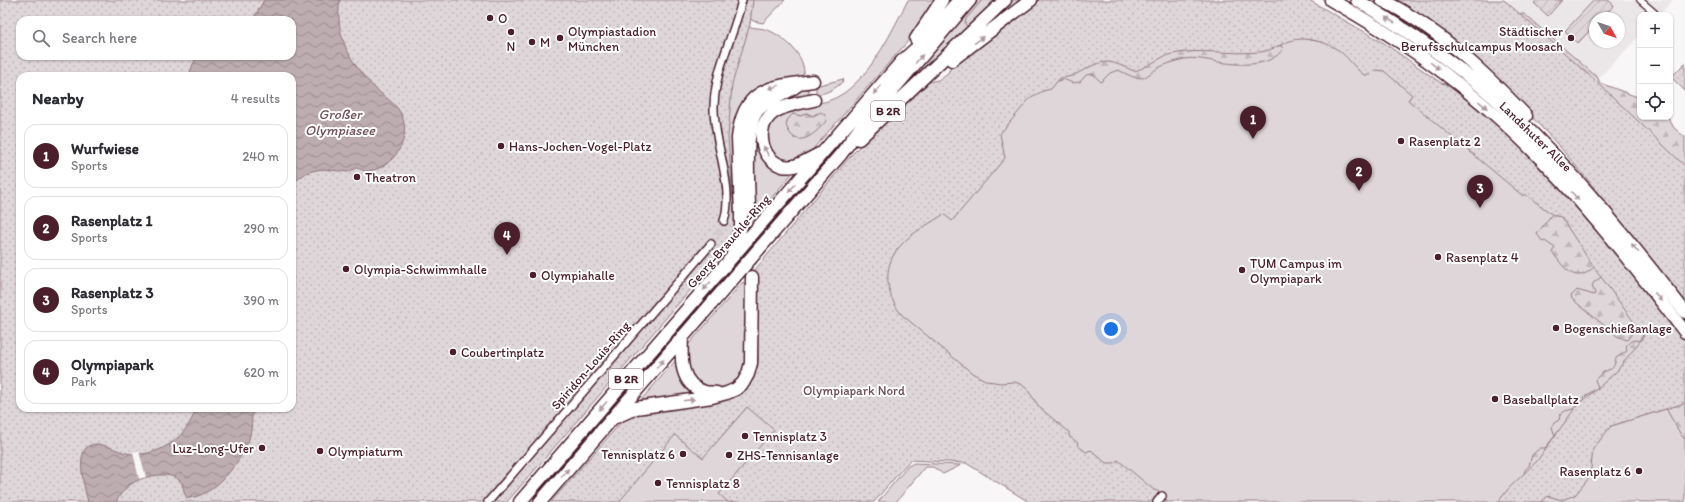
<!DOCTYPE html>
<meta charset="utf-8">
<style>
body{margin:0;font-family:Itim,sans-serif;background:#f2f2f3;color:#2b2b33}
.controls{position:absolute;right:12px;top:12px;display:grid;overflow:hidden;border-radius:8px;box-shadow:0 1px 3px #0004}
.controls button{width:36px;height:36px;display:grid;place-items:center;padding:0;border:0;border-bottom:1px solid #e1e1e2;background:#fff;color:#2b2b33;font:20px sans-serif}
.compass{position:absolute;left:1589px;top:12px;width:36px;height:36px;border-radius:50%;background:#fff;box-shadow:0 1px 3px #0004;rotate:130deg}
.you{position:absolute;left:1111px;top:329px;width:14px;height:14px;margin:-10px;border:3px solid #fff;border-radius:50%;background:#1a73e8;box-shadow:0 0 0 6px #1a73e833}
.badge{display:grid;place-items:center;width:26px;height:26px;border-radius:50%;background:#4a1f2b;color:#fff;font-size:13px;font-weight:700}
.pin{position:absolute;translate:-50% -33px;filter:drop-shadow(0 1px 2px #0008)}
.pin::after{content:'';position:absolute;top:21px;width:14px;height:12px;background:inherit;clip-path:polygon(0 0,100% 0,50% 100%)}
.list{margin:0;padding:0;list-style:none}
h2{display:flex;justify-content:space-between;align-items:center;height:52px;margin:0;padding:0 16px;font-size:17px}
h2 small{font-size:13px;font-weight:400;color:#7c7c81}
.list li{display:grid;grid-template-columns:26px 1fr auto;gap:12px;align-items:center;box-sizing:border-box;height:64px;margin:0 8px 8px;padding:0 8px;border:1px solid #e1e1e2;border-radius:12px}
.list b{display:block;font-size:15px;white-space:nowrap}
.list p{margin:0;font-size:13px;white-space:nowrap;color:#7c7c81}
.list em{font-size:13px;font-style:normal;color:#7c7c81}
.icon{flex:none;width:22px;height:22px;fill:none;stroke:currentColor;stroke-width:2;stroke-linecap:round;stroke-linejoin:round}
.map{position:relative;flex:none;width:1685px;height:502px;overflow:hidden}
.search{position:absolute;background:#fff;box-shadow:0 1px 3px #0004;left:16px;top:16px;width:280px;height:44px;display:flex;align-items:center;gap:10px;box-sizing:border-box;padding:0 14px;border-radius:12px;color:#7c7c81;font-size:15px}
.panel{position:absolute;background:#fff;box-shadow:0 1px 3px #0004;left:16px;top:72px;width:280px;height:340px;border-radius:12px}
.map>svg:first-child{display:block}
.built{fill:#ebe6e8;fill-rule:evenodd}
.grass{fill:#ded6d9;stroke:#947a82;fill-rule:evenodd}
.forest{fill:url(#forest-firs);stroke:#947a82}
.park{fill:url(#park-dots);stroke:#947a82;fill-rule:evenodd}
.garden{fill:url(#garden-furrows);stroke:#947a82}
.water{fill:url(#water-waves);stroke:#8f747b}
.pier{fill:#f8f6f7}
.lines{fill:none;stroke-linecap:round;stroke-linejoin:round}
.minor-tunnel{stroke:#d5cbce;stroke-width:7;stroke-dasharray:7 3.5;stroke-linecap:butt}
.trunk-tunnel{stroke:#d5cbce;stroke-width:12;stroke-dasharray:12 6;stroke-linecap:butt}
.pedestrian-casing{stroke:#4a1f2b;stroke-width:8}
.minor-casing{stroke:#4a1f2b;stroke-width:10}
.trunk-casing{stroke:#4a1f2b;stroke-width:15}
.pedestrian{stroke:#fff;stroke-width:5.5}
.minor{stroke:#fff;stroke-width:7}
.trunk{stroke:#fff;stroke-width:12}
.oneway{fill:#ae9aa0}
.poi-dot{fill:#4a1f2b;stroke:#fff;stroke-width:1.5}
.labels{text-anchor:middle;stroke-width:4;stroke-linejoin:round;paint-order:stroke}
.shield{fill:#fff;stroke:#80626b;stroke-width:1}
.shield-label{font-size:12px;font-weight:bold;fill:#4a1f2b}
.poi-label{font-size:13px;fill:#4a1f2b;stroke:#fff;text-anchor:start}
.street-label{font-size:13px;fill:#4a1f2b;stroke:#fff}
.park-label{font-size:13px;fill:#6f4d56;stroke:#fff}
.water-label{font-size:14px;font-style:italic;fill:#72515a;stroke:#fff}
</style>
<div class="map">
<svg width="1685" height="502" viewBox="0 0 1685 502">
<defs>
<pattern id="forest-firs" width="22" height="20" patternUnits="userSpaceOnUse"><rect width="22" height="20" fill="#ded6d9"/><path d="M5 1l3.5 6h-7zM16 11l3.5 6h-7z" fill="#c0b7ba"/></pattern>
<pattern id="park-dots" width="8" height="8" patternUnits="userSpaceOnUse"><rect width="8" height="8" fill="#ded6d9"/><path d="M2 2h.1M6 6h.1" fill="none" stroke="#c0b7ba" stroke-width="1.8" stroke-linecap="round"/></pattern>
<pattern id="garden-furrows" width="10" height="10" patternUnits="userSpaceOnUse"><rect width="10" height="10" fill="#ded6d9"/><path d="M-1 1l2-2M0 10L10 0M9 11l2-2" fill="none" stroke="#c0b7ba"/></pattern>
<pattern id="water-waves" width="16" height="10" patternUnits="userSpaceOnUse"><rect width="16" height="10" fill="#bdadb0"/><path d="M0 5q4-4 8 0t8 0" fill="none" stroke="#9c8c8f"/></pattern>
</defs>
<rect width="100%" height="100%" fill="#f8f6f7"/>
<filter id="ink" filterUnits="userSpaceOnUse"><feTurbulence type="fractalNoise" baseFrequency=".025" numOctaves="2"/><feDisplacementMap in="SourceGraphic" scale="8" xChannelSelector="R" yChannelSelector="G"/><feConvolveMatrix kernelMatrix="1 2 1 2 8 2 1 2 1" color-interpolation-filters="sRGB"/></filter>
<g filter="url(#ink)">
<!-- built -->
<path class="built" d="M1504,0h169l-14,15h-19v20l-44,46zM1595,18h24v24h-24z"/>
<!-- grass -->
<path class="grass" d="M746,0h39l-22,23 -10,-2 -6,-6z
M908,0h29l-4,9 -24,31 -103,117 -19,5 -13,-5 -10,-26c2,-4 4,-11 8,-13 21,-16 50,-9 72,-25 29,-21 48,-62 64,-93zM806,113l7,3 4,-3 -23,26 -1,-25 8,2z
M964,0h2l-207,240 -2,-1z
M977,0h5l-16,20 5,5 -96,94z
M1369,0h9l45,30 57,46c-13,-6 -21,-17 -33,-25 -25,-19 -52,-35 -78,-51z
M749,27c6,1 13,1 19,3 16,7 36,24 36,43l-5,6 -41,11 -23,137 -8,-5 -6,-84 20,-109z
M1279,34l80,15 202,168 86,118 -129,167h-357l4,-4 -8,-7 -1,1 -42,-21 -251,-135 -2,-48 120,-164 79,-46 122,-26 29,-1z
M843,79l1,1c-7,8 -15,12 -24,14l-4,-2v-5l3,-2z
M805,88l4,2 -1,5 -16,1 -2,-2z
M780,103l-21,42 35,26 -50,60 -1,-7 12,-14 -1,-69 1,-13 6,-13 12,-10z
M743,282l2,2 2,73 -3,15 -6,8 -6,4 -16,6 -10,-2 -13,-7 -8,-25 3,-11z
M677,359l24,35 -62,9 1,-2z
M767,386l18,116h-172l61,-70 45,7 28,-32z
M1685,403v99h-155l39,-63z
M914,463l47,2 -18,9 -10,-7h-8l-29,35h-18l30,-36z"/>
<!-- forest -->
<path class="forest" d="M982,0h18l-29,25 -4,1 -2,-2 1,-5z
M1014,0h7l-14,13h-4l-1,-2z
M1519,14h5l74,64 2,5 40,15v19h28l6,11 11,9v50z
M1275,35l8,14c-13,19 -44,16 -65,13 -11,-2 -23,-5 -34,-3 -7,2 -19,5 -26,9 -5,3 -9,7 -15,10l-10,-1 -15,-7 -8,3 -9,9 -8,-8 -7,1 -6,7 -7,1 -10,-4 -23,9 -10,-23 152,-13 23,-1 12,-7z
M821,112l4,3 1,6c-12,15 -31,30 -40,4l2,-6 5,-5 8,2 5,-3 7,3z
M1558,207l40,56c-22,24 -31,8 -46,-11l3,-4 -10,-7 -2,1 -6,-8 18,-24z
M1604,275l33,46 -4,11 -6,8 -10,-4 -45,-37 -1,-3 6,-6 17,5 1,-2 -3,-7 2,-4z
M1643,335h4l-129,157 7,-22 4,-4 3,-11 8,-7h5l10,-12 -3,-9 2,-4 5,-3 1,-5 5,-4 8,-2 14,-14 11,-8 -3,-7c2,-2 5,-6 7,-7 10,-6 11,-1 14,-15l11,-7 -1,-5 5,-5 5,-1 3,1z
M1685,394v45l-4,-4 -17,-30z"/>
<!-- park -->
<path class="park" d="M0,0h753l-3,24 -18,60 -4,53 7,86 -5,21 -223,258h-507zM20,20h272v36h-272zM20,76h272v332h-272z
M1039,0h270l75,43 57,40 5,1 59,46 49,50 131,158v65l-74,23 -18,23 -3,28 -15,18 -13,5 -14,-4 -7,6h-43l11,-14 28,-27 38,-53 41,-36 28,-36 -53,-73 -30,-46 -8,-2 -28,-21 -2,2 -115,-96 4,-5 -28,-24 -9,-1 -5,5h-6c-11,-8 -18,-22 -31,-28 -9,-5 -22,-8 -32,-8 -15,0 -27,12 -41,13 -30,3 -59,-4 -88,2 -14,3 -24,14 -38,17 -8,-3 -19,-9 -27,-9 -17,0 -29,16 -47,16l-9,11 -8,2 -12,6 -31,37 5,24 -53,63 -8,-7c-13,9 -31,18 -41,29 -21,20 -19,49 -2,71l71,59 15,8 14,2 13,-1 7,2 6,5 13,19 29,24v4l9,7 -1,2 9,7 5,-2 15,13h8l4,-3 36,30c6,1 10,7 13,12h-138l-63,-39 -56,-3 -36,42h-146l-9,-8 55,-64 -27,-23 -44,51 -28,-23 -56,67h-68l74,-84 10,-5 110,-24c8,-9 12,-17 13,-29l-1,-87 -3,-2 101,-120 25,-25 9,-6 40,-38 9,-2 10,-7 3,-7z
M1397,0h107l92,81 89,85v140l-98,-127 -27,-32 -46,-49c-6,-18 -97,-84 -117,-98z
M1685,63v28l-14,-14z"/>
<!-- garden -->
<path class="garden" d="M1537,0h25l-14,16 -14,-13z
M1594,0h14l6,5 -12,13h-7v7l-17,18 -13,-12z"/>
<!-- water -->
<path class="water" d="M264,0h76c-6,35 11,65 36,89 7,7 19,14 24,23 14,25 -6,57 -33,59 -4,0 -7,-3 -11,-3l-8,4 -26,-3 -10,2 -6,2 -14,11v-108h-103l4,-12 5,-8h94v-36h-39z
M196,408h56c0,10 0,21 -3,31 -8,23 -35,58 -61,59 -6,-4 -3,-11 -7,-16 -5,-6 -13,-7 -20,-7 -20,1 -36,9 -45,27h-28c-3,-13 -17,-59 9,-58 12,1 23,9 35,10 30,2 56,-18 64,-46z"/>
<!-- pier -->
<path class="pier" d="M139,451l7,26 -7,2 -6,-27z"/>
<g class="lines">
<!-- minor-tunnel -->
<path class="minor-tunnel" d="M711,244l11,-17 2,-6"/>
<!-- trunk-tunnel -->
<path class="trunk-tunnel" d="M749,217l3,60"/>
<defs>
<path id="pedestrian" d="M1640,0l15,13"/>
<path id="minor" d="M724,221c11,-36 -11,-78 -10,-115 1,-38 20,-70 28,-106
M488,502l223,-258
M1157,502l5,-6"/>
<path id="trunk" d="M1331,0c61,34 118,73 170,120 69,63 127,138 184,212
M1357,0c53,32 105,67 151,110 66,60 122,132 177,202
M1382,0c55,27 102,72 144,116
M916,39l26,-39
M952,60l79,-60
M814,100c-13,3 -30,5 -41,13 -23,17 -8,59 21,53 8,-2 17,-8 25,-12
M859,139l146,-139
M749,210c0,-24 -6,-82 9,-100 11,-12 30,-16 42,-27
M733,254l8,-28v-12l-3,-76c5,-51 33,-51 75,-57
M682,337c-1,20 -3,48 23,55 4,1 8,0 12,1
M616,417l20,-9 76,-11 15,-4 9,-4 7,-6 5,-9 3,-11 1,-86
M520,502l382,-441 19,-17 38,-44
M540,502l301,-348 19,-26 110,-128"/>
</defs>
<!-- pedestrian casing -->
<use href="#pedestrian" class="pedestrian-casing"/>
<!-- minor casing -->
<use href="#minor" class="minor-casing"/>
<!-- trunk casing -->
<use href="#trunk" class="trunk-casing"/>
<!-- pedestrian -->
<use href="#pedestrian" class="pedestrian"/>
<!-- minor -->
<use href="#minor" class="minor"/>
<!-- trunk -->
<use href="#trunk" class="trunk"/>
</g>
<!-- one-way arrows -->
<defs><path id="oneway-solid" d="M-6-.8H1V-3.2L6.5 0L1 3.2V.8H-6Z"/></defs>
<g class="oneway">
<use href="#oneway-solid" transform="translate(1390 20) rotate(-148)"/>
<use href="#oneway-solid" transform="translate(979 40) rotate(-37)"/>
<use href="#oneway-solid" transform="translate(919 59) rotate(-49)"/>
<use href="#oneway-solid" transform="translate(1435 66) rotate(37)"/>
<use href="#oneway-solid" transform="translate(774 87) rotate(162)"/>
<use href="#oneway-solid" transform="translate(877 90) rotate(131)"/>
<use href="#oneway-solid" transform="translate(1483 105) rotate(40)"/>
<use href="#oneway-solid" transform="translate(766 151) rotate(-119)"/>
<use href="#oneway-solid" transform="translate(792 188) rotate(131)"/>
<use href="#oneway-solid" transform="translate(1575 196) rotate(49)"/>
<use href="#oneway-solid" transform="translate(1635 248) rotate(-129)"/>
<use href="#oneway-solid" transform="translate(707 286) rotate(131)"/>
<use href="#oneway-solid" transform="translate(1658 297) rotate(52)"/>
<use href="#oneway-solid" transform="translate(660 364) rotate(-49)"/>
<use href="#oneway-solid" transform="translate(689 400) rotate(-7)"/>
<use href="#oneway-solid" transform="translate(603 406) rotate(131)"/>
<use href="#oneway-solid" transform="translate(565 473) rotate(-49)"/>
</g>
</g>
<!-- markers -->
<g class="poi-dot">
<circle cx="490" cy="18" r="4"/>
<circle cx="511" cy="32" r="4"/>
<circle cx="560" cy="38" r="4"/>
<circle cx="1571" cy="38" r="4"/>
<circle cx="532" cy="42" r="4"/>
<circle cx="1401" cy="141" r="4"/>
<circle cx="501" cy="146" r="4"/>
<circle cx="357" cy="177" r="4"/>
<circle cx="1438" cy="257" r="4"/>
<circle cx="346" cy="269" r="4"/>
<circle cx="1242" cy="270" r="4"/>
<circle cx="533" cy="275" r="4"/>
<circle cx="1556" cy="328" r="4"/>
<circle cx="453" cy="352" r="4"/>
<circle cx="1495" cy="399" r="4"/>
<circle cx="745" cy="436" r="4"/>
<circle cx="262" cy="448" r="4"/>
<circle cx="320" cy="451" r="4"/>
<circle cx="683" cy="454" r="4"/>
<circle cx="729" cy="455" r="4"/>
<circle cx="1639" cy="471" r="4"/>
<circle cx="658" cy="483" r="4"/>
</g>
<g class="labels">
<!-- shield labels -->
<g class="shield">
<rect x="871" y="101" width="34" height="20" rx="3"/>
<rect x="609" y="369" width="34" height="20" rx="3"/>
</g>
<g class="shield-label">
<text x="888" y="115">B 2R</text>
<text x="626" y="383">B 2R</text>
</g>
<!-- poi labels -->
<g class="poi-label">
<text x="498" y="23">O</text>
<text x="568" y="36">Olympiastadion<tspan x="568" dy="15">München</tspan></text>
<text x="1563" y="36" text-anchor="end">Städtischer<tspan x="1563" dy="15">Berufsschulcampus Moosach</tspan></text>
<text x="540" y="47">M</text>
<text x="511" y="51" text-anchor="middle">N</text>
<text x="1409" y="146">Rasenplatz 2</text>
<text x="509" y="151">Hans-Jochen-Vogel-Platz</text>
<text x="365" y="182">Theatron</text>
<text x="1446" y="262">Rasenplatz 4</text>
<text x="1250" y="268">TUM Campus im<tspan x="1250" dy="15">Olympiapark</tspan></text>
<text x="354" y="274">Olympia-Schwimmhalle</text>
<text x="541" y="280">Olympiahalle</text>
<text x="1564" y="333">Bogenschießanlage</text>
<text x="461" y="357">Coubertinplatz</text>
<text x="1503" y="404">Baseballplatz</text>
<text x="753" y="441">Tennisplatz 3</text>
<text x="254" y="453" text-anchor="end">Luz-Long-Ufer</text>
<text x="328" y="456">Olympiaturm</text>
<text x="675" y="459" text-anchor="end">Tennisplatz 6</text>
<text x="737" y="460">ZHS-Tennisanlage</text>
<text x="1631" y="476" text-anchor="end">Rasenplatz 6</text>
<text x="666" y="488">Tennisplatz 8</text>
</g>
<!-- street labels -->
<g class="street-label">
<text transform="translate(1536 136) rotate(44)" y="5">Landshuter Allee</text>
<text transform="translate(728 241) rotate(-49)" y="5">Georg-Brauchle-Ring</text>
<text transform="translate(590 365) rotate(-49)" y="5">Spiridon-Louis-Ring</text>
</g>
<!-- park labels -->
<g class="park-label">
<text x="854" y="395">Olympiapark Nord</text>
</g>
<!-- water labels -->
<g class="water-label">
<text x="340" y="119">Großer<tspan x="340" dy="16">Olympiasee</tspan></text>
</g>
</g>
</svg>
<div class="controls">
<button>+</button>
<button>−</button>
<button><svg class="icon" aria-label="locate" viewBox="0 0 24 24"><circle cx="12" cy="12" r="6"/><path d="M12 2v4M12 18v4M2 12h4M18 12h4"/></svg></button>
</div>
<svg class="compass" viewBox="-18 -18 36 36"><path d="M0-13l5 13h-10z" fill="#e53935"/><path d="M0 13l5-13h-10z" fill="#7c7c81"/></svg>
<div class="you"></div>
<div class="pin badge" style="left:1253px;top:139px">1</div>
<div class="pin badge" style="left:1359px;top:191px">2</div>
<div class="pin badge" style="left:1480px;top:208px">3</div>
<div class="pin badge" style="left:507px;top:255px">4</div>
<div class="search"><svg class="icon" aria-label="search" viewBox="0 0 24 24"><circle cx="10" cy="10" r="6"/><path d="M15 15l6 6"/></svg>Search here</div>
<section class="panel">
<h2>Nearby<small>4 results</small></h2>
<ul class="list">
<li><span class="badge">1</span><div><b>Wurfwiese</b><p>Sports</p></div><em>240 m</em></li>
<li><span class="badge">2</span><div><b>Rasenplatz 1</b><p>Sports</p></div><em>290 m</em></li>
<li><span class="badge">3</span><div><b>Rasenplatz 3</b><p>Sports</p></div><em>390 m</em></li>
<li><span class="badge">4</span><div><b>Olympiapark</b><p>Park</p></div><em>620 m</em></li>
</ul>
</section>
</div>
